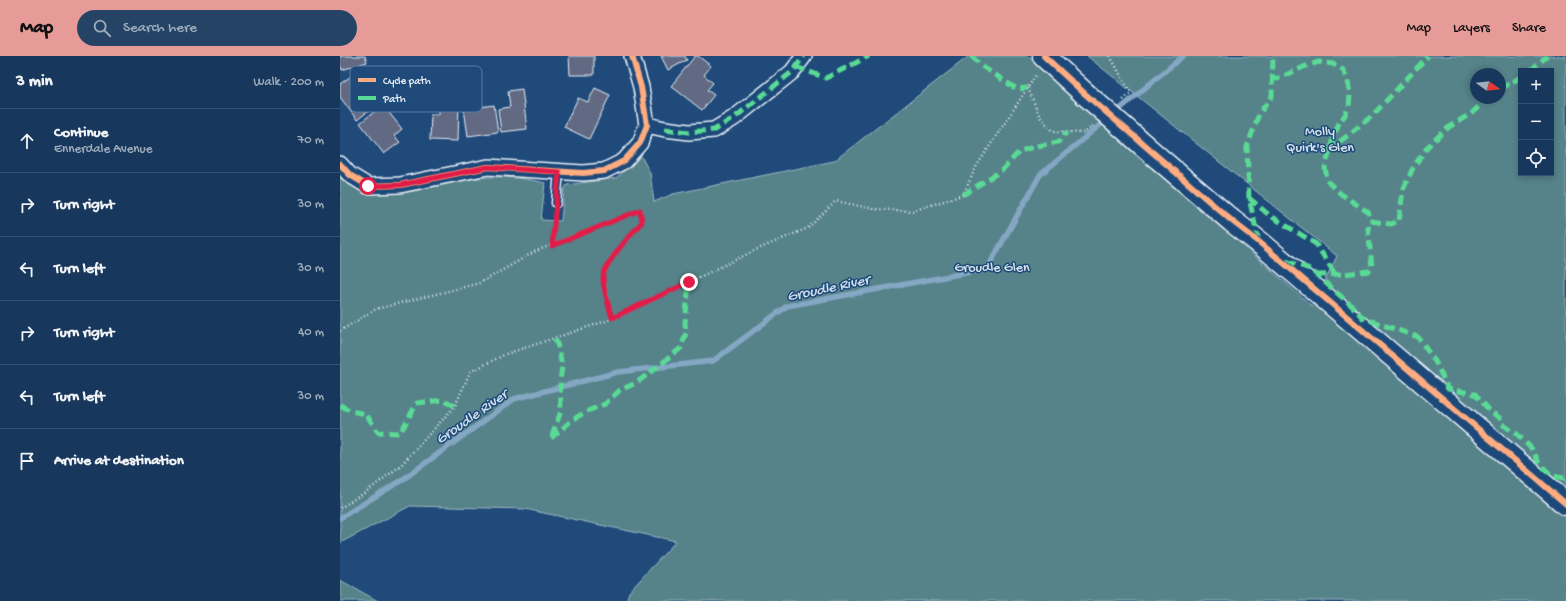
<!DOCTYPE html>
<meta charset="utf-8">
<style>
body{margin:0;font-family:"Gochi Hand",sans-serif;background:#244365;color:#f1f3f6}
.controls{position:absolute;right:12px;top:12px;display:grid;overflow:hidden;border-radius:0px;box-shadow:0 2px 6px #0003}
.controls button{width:36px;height:36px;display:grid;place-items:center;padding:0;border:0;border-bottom:1px solid #365272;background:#17385c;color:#f1f3f6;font:20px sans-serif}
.compass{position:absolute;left:1130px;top:12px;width:36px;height:36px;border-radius:50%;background:#17385c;box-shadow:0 2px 6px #0003;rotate:105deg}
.stop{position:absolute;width:12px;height:12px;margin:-9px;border:3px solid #e11d48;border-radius:50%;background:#fff}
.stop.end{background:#e11d48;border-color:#fff;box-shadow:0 1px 4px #0008}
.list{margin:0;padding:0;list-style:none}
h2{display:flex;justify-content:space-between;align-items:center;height:52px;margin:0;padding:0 16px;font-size:17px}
h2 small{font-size:13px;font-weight:400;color:#9eacbb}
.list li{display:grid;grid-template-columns:26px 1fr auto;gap:12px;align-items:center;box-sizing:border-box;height:64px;padding:0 16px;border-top:1px solid #365272}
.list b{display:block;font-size:15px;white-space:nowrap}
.list p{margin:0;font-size:13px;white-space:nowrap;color:#9eacbb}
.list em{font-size:13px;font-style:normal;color:#9eacbb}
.icon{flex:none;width:22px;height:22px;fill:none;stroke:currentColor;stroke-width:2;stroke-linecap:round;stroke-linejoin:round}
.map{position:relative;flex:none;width:1226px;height:545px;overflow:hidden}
header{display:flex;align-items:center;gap:24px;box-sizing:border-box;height:56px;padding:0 20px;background:#e69b98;color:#111}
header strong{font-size:19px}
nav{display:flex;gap:22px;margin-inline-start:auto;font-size:14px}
.search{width:280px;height:36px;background:#244365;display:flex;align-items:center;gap:10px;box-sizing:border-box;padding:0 14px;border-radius:22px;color:#9eacbb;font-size:15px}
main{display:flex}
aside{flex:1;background:#17385c}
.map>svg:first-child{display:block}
.green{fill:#56828a;stroke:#9fbac1;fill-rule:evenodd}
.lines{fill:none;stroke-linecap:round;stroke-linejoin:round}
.stream{stroke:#84a7c3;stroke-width:5.5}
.building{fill:#626b83;stroke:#e8f1f8}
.service-casing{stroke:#e8f1f8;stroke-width:11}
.minor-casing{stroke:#e8f1f8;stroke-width:18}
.trunk-casing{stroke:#e8f1f8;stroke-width:25}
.path{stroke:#e8f1f8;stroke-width:2.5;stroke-dasharray:1 3;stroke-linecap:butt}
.service{stroke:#1f4a7a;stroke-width:8}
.minor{stroke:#1f4a7a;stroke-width:15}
.trunk{stroke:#1f4a7a;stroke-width:22}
.trunk-bridge-casing{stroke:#e8f1f8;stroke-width:25;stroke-linecap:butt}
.trunk-bridge{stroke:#1f4a7a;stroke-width:22}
.quiet{stroke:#5adb95;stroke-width:5;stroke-dasharray:10 5;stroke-linecap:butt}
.cycleway-casing{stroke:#1f4a7a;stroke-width:8}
.cycleway{stroke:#ffac80;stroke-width:6}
.route{stroke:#e11d48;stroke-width:5}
.labels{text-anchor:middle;stroke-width:3;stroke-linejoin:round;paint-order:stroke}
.park-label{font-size:14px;fill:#d2e0e8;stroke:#1f4a7a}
.water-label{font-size:15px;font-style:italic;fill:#cfdeeb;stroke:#1f4a7a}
.key{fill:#1f4a7a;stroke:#5b7ca0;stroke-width:1}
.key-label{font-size:11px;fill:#e8f1f8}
</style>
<header>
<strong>Map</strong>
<div class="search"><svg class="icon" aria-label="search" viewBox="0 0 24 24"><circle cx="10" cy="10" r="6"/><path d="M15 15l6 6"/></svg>Search here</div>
<nav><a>Map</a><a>Layers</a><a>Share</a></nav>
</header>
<main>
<aside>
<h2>3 min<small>Walk · 200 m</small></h2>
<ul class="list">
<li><svg class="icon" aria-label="ahead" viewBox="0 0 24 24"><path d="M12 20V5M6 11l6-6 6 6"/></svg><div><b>Continue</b><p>Ennerdale Avenue</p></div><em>70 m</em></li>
<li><svg class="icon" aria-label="right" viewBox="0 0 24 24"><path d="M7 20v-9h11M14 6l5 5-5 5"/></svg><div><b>Turn right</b></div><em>30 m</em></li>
<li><svg class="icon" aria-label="left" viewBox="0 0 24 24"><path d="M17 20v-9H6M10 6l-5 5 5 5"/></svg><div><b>Turn left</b></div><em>30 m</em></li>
<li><svg class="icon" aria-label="right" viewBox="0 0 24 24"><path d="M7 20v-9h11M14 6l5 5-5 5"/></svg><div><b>Turn right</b></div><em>40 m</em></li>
<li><svg class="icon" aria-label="left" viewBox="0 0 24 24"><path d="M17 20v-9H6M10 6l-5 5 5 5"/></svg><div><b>Turn left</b></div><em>30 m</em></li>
<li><svg class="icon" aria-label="arrive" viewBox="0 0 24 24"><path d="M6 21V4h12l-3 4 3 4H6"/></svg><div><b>Arrive at destination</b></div></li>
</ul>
</aside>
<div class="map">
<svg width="1226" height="545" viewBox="0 0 1226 545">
<rect width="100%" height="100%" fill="#1f4a7a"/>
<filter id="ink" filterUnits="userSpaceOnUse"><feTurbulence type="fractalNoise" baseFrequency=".025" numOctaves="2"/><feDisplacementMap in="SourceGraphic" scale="8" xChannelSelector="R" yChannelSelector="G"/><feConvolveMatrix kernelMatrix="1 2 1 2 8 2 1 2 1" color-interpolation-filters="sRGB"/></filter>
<g filter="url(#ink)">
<!-- green -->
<path class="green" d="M629,0h59l12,12 272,238 25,-50 -250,-200h479v545h-940l3,-9 47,-51 -151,-32 -115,-3 -70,37v-365c37,30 88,8 129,1 26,-4 52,-2 76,4l-4,37 20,1 3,-32 3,-4 49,-7 25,-22 9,17 4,29 19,-8 161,-33zM1181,15h30v102h-30zM1136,18h24v24h-24z
M0,524l38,21h-38z"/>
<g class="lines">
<!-- stream -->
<path class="stream" d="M774,58l69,-58
M0,462l62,-38 112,-81 104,-27 95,-11 74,-55 200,-37 53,-94 67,-56"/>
</g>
<!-- building -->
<path class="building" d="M0,0h25l2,6 -25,8 -2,-6z
M229,0h25v19h-24z
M321,0h24l2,4 -19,10z
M355,0h3l13,10 -7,9 9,8 -6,7 7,5 -12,15 -31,-24z
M17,16l17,23 -8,7 5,7 -14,11 -17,-23v-13z
M255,32l15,7 -21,44 -25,-12 14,-29 10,4z
M182,33l5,40 -26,3 -3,-23 12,-2 -2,-16z
M99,44l20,1 -1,40 -28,-1 1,-26h8z
M43,49l19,24 -8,7 6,6 -16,12 -24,-31z
M154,49l4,27 -30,4 -4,-27z"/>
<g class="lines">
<defs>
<path id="service" d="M216,147l3,-31"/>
<path id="minor" d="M307,69l18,4 24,3 25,-2 20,-12 58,-46 12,-16
M0,108l10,11 18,11 32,-1 88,-18 95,6 21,-2 20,-10 16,-18 7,-18 -6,-38 -9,-31"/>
<path id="trunk" d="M704,0l40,37
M817,101l75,64 27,21 60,51 247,211"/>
</defs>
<!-- service casing -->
<use href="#service" class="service-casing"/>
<!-- minor casing -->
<use href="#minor" class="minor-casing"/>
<!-- trunk casing -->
<use href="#trunk" class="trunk-casing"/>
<!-- path -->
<path class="path" d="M770,0l21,37 -9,8
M688,32l12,29 13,14 31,2 9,-7
M212,190l3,-31
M0,275l36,-22 104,-26 56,-32 105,-41 1,12 -29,34 -10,21 9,42
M0,452l26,-16 34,-26 55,-60 15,-34 36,-18 106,-35 146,-70 50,-21 28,-27 38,8 38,2 51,-16 13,-28 60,-92"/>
<!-- service -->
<use href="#service" class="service"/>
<!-- minor -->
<use href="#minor" class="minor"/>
<!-- trunk -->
<use href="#trunk" class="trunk"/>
<defs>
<path id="trunk-bridge" d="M744,37l73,64"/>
</defs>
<!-- trunk-bridge casing -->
<use href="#trunk-bridge" class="trunk-bridge-casing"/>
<!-- trunk-bridge -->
<use href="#trunk-bridge" class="trunk-bridge"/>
<!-- quiet -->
<path class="quiet" d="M631,0l12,11 34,22 10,-1
M456,11l30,11 43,-22
M1190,15l17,-15
M931,20l6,3 29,-13 13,-4 14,2 10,6 5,11 2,14 -1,11 -4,9 -6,8 -6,15 -8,30 3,14 13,12 27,18 3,9
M1160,33l21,-12
M325,73l24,3 25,-2 20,-12 58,-46 12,-16
M988,95l44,-35 56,-60
M623,139l39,-25 18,-19 17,-5 21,-4 9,-10
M909,142l20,17 47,29 19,30
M919,186l-10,-44 -2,-51 12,-33 13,-18 1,-40
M946,205l24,8 42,37 11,12 55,19 18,26 12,26 27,5 16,18 9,6 2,6 15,10 15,15 7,14 9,9 10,5 6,1 2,-1
M976,219l28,-1 25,-3 3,-4 -4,-39 3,-7 20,3 8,-3 4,-31 10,-22 14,-21 22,-20 23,-14 16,-15
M0,349l11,6 15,3 12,18 22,1 17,-30 27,-3 11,6
M212,380l9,-25 -1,-31 2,-13 -3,-17 -4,-12
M211,382l20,-17 14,-9 20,-8 15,-14 16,-7 11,-8 34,-27 5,-15 -1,-9 4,-42"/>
<defs>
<path id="cycleway" d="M704,0l40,37 148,128 27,21 60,51 247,211
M0,108l10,11 18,11 32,-1 88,-18 95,6 21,-2 20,-10 16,-18 7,-18 -6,-38 -9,-31"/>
</defs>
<!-- cycleway casing -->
<use href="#cycleway" class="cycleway-casing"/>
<!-- cycleway -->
<use href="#cycleway" class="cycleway"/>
</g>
</g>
<g class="lines" filter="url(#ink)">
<!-- route -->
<path class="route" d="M28,130l32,-1 88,-18 71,5 -7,74 88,-36 2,12c-10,11 -39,42 -39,56 0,12 6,28 9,40l77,-36"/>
</g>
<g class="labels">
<!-- park labels -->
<g class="park-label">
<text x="980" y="79">Molly<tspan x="980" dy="16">Quirk's Glen</tspan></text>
<text x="652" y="215">Groudle Glen</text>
</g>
<!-- water labels -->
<g class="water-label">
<text transform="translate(488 231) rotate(-12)" y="5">Groudle River</text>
<text transform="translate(131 360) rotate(-35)" y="5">Groudle River</text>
</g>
</g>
<!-- legend -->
<rect x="10" y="10" width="132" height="46" rx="6" class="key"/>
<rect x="18" y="22" width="18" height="4" fill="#ffac80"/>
<rect x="18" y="40" width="18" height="4" fill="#5adb95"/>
<g class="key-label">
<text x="43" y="28">Cycle path</text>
<text x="43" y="46">Path</text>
</g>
</svg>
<div class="controls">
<button>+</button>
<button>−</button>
<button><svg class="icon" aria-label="locate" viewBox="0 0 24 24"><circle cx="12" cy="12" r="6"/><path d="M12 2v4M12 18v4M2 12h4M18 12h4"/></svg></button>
</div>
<svg class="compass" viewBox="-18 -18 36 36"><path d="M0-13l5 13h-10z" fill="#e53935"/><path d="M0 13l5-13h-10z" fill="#9eacbb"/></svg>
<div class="stop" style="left:28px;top:130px"></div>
<div class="stop end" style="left:349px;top:226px"></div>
</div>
</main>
